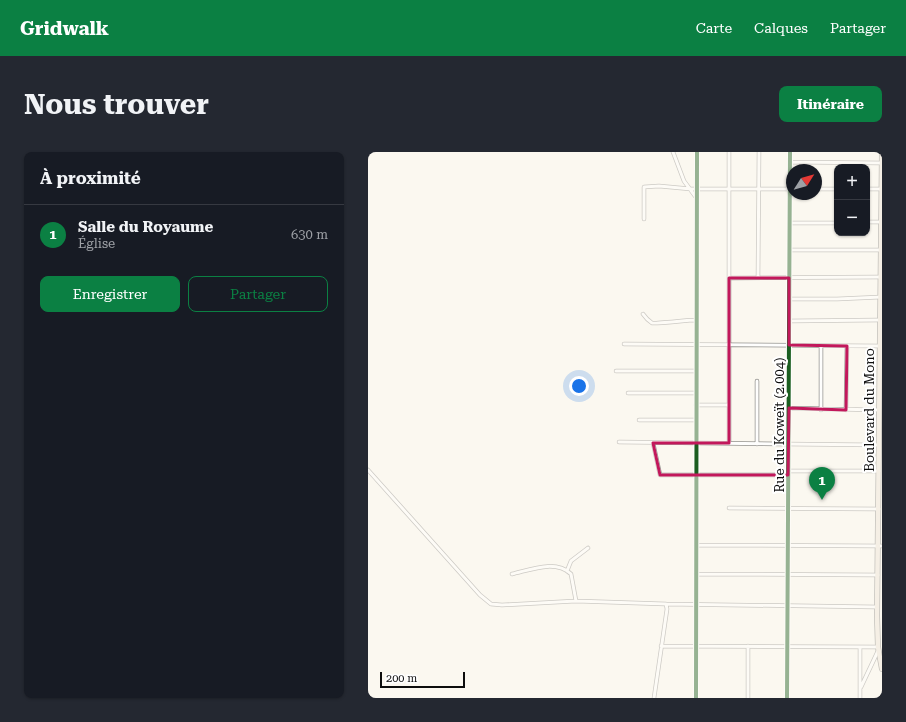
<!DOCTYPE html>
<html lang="fr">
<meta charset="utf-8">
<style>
body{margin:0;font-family:"Roboto Serif",serif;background:#242831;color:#f1f3f6}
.controls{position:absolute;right:12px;top:12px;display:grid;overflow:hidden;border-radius:8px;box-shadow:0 1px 3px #0004}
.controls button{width:36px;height:36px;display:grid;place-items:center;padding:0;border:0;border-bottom:1px solid #363941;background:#171b24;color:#f1f3f6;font:20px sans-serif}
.compass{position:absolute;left:418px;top:12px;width:36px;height:36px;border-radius:50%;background:#171b24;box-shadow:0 1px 3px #0004;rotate:53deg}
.scale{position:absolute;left:12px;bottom:10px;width:85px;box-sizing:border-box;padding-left:4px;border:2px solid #0d0d0d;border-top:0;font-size:11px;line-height:14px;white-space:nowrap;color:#0d0d0d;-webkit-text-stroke:3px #fff;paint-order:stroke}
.you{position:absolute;left:211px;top:234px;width:14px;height:14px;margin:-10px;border:3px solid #fff;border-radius:50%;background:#1a73e8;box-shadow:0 0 0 6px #1a73e833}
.badge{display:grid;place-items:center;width:26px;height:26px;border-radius:50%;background:#0b8043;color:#fff;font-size:13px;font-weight:700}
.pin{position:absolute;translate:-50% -33px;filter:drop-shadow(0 1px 2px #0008)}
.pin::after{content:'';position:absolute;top:21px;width:14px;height:12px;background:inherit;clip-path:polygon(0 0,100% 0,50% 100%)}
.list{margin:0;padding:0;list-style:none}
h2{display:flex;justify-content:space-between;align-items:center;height:52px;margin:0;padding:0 16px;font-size:17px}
h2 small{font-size:13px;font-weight:400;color:#9ea1a6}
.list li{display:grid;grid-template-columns:26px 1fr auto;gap:12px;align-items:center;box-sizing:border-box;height:60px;padding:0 16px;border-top:1px solid #363941}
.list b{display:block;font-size:15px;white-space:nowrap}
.list p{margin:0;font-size:13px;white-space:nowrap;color:#9ea1a6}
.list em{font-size:13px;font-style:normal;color:#9ea1a6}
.actions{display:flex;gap:8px;padding:12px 16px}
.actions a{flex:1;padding:9px 0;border:1px solid #0b8043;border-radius:8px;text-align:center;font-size:14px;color:#0b8043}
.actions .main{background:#0b8043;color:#fff}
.map{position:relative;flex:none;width:514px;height:546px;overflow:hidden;border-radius:8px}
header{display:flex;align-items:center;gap:24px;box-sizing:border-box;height:56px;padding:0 20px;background:#0b8043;color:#fff}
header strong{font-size:19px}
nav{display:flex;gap:22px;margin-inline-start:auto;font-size:14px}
.intro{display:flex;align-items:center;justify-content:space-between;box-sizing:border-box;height:96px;padding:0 24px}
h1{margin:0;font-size:28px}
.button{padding:10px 18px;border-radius:8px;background:#0b8043;color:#fff;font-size:14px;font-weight:700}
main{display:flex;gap:24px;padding:0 24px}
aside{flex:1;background:#171b24;border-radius:8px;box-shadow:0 1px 3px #0004}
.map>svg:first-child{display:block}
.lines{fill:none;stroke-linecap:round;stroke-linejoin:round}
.street-casing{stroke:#94938f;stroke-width:4.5}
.primary-casing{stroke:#81807c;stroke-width:6}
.street{stroke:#fefefd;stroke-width:3}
.primary{stroke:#ede5d8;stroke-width:4.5}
.cycleway-casing{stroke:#fff;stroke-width:6}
.cycleway{stroke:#1b5e20;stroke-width:4}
.marked{fill:none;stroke:#c2185b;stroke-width:3;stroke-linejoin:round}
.labels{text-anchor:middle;stroke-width:4;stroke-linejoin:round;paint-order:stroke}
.street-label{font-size:13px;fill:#0d0d0d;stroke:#fff}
</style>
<header>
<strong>Gridwalk</strong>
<nav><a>Carte</a><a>Calques</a><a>Partager</a></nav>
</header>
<div class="intro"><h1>Nous trouver</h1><a class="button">Itinéraire</a></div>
<main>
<aside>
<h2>À proximité<small></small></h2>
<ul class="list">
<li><span class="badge">1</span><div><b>Salle du Royaume</b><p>Église</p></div><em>630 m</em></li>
</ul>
<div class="actions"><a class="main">Enregistrer</a><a>Partager</a></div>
</aside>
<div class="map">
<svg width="514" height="546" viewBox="0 0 514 546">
<rect width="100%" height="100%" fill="#fbf8f0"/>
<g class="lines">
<defs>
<path id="street" d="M305,0l11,29 11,15
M422,10l92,1
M448,37h21
M499,37h15
M276,67v-32l15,-1 32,3h101
M499,70h15
M422,71h47
M422,98h91
M361,126l152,-1
M390,126l1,-126
M421,147h48l44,-2
M275,162c2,3 6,7 9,9 2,1 37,-3 44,-3
M421,169l91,-1
M256,192l256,2
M248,219h80
M260,241h68
M328,253h33
M421,256l90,2
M453,258v-64
M478,258l1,-64
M271,268h57
M251,290l260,3
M285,291l7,32h128
M361,291v-291
M389,292v-63
M0,318l112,125 11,9 11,1 74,-4 90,3 1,5 -13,89
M420,319h91
M361,356l150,1
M328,393l186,1
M199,419l4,-10 17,-13
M144,422c18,-4 43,-15 59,0l5,27
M328,422l182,1
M298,452l211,3
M293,494l217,1
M492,495v51
M493,535l17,-36
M328,546l1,-546
M380,546v-52
M419,546l3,-546"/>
<path id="primary" d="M514,0l-5,464 1,31 4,22"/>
</defs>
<!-- street casing -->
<use href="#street" class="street-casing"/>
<!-- primary casing -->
<use href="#primary" class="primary-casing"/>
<!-- street -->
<use href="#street" class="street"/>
<!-- primary -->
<use href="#primary" class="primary"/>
<defs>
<path id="cycleway" d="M328,546l1,-546
M419,546l3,-546"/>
</defs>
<!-- cycleway casing -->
<use href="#cycleway" class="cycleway-casing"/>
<!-- cycleway -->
<use href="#cycleway" class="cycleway"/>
</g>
<!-- marked area -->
<path d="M0 0H514V546H0ZM361,126h60v67l58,1 -1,64 -57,-2 -1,67h-128l-7,-32h76z" fill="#fbf8f0" fill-opacity=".55" fill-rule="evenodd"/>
<path class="marked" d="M361,126h60v67l58,1 -1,64 -57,-2 -1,67h-128l-7,-32h76z"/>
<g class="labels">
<!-- street labels -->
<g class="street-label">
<text transform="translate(501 258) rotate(-90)" y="5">Boulevard du Mono</text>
<text transform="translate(411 273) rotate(-90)" y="5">Rue du Koweït (2.004)</text>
</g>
</g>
</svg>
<div class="controls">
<button>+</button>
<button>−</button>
</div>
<svg class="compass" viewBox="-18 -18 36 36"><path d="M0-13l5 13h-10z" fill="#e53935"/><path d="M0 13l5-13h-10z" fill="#9ea1a6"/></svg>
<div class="scale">200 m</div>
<div class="you"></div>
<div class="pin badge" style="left:454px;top:348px">1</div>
</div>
</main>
